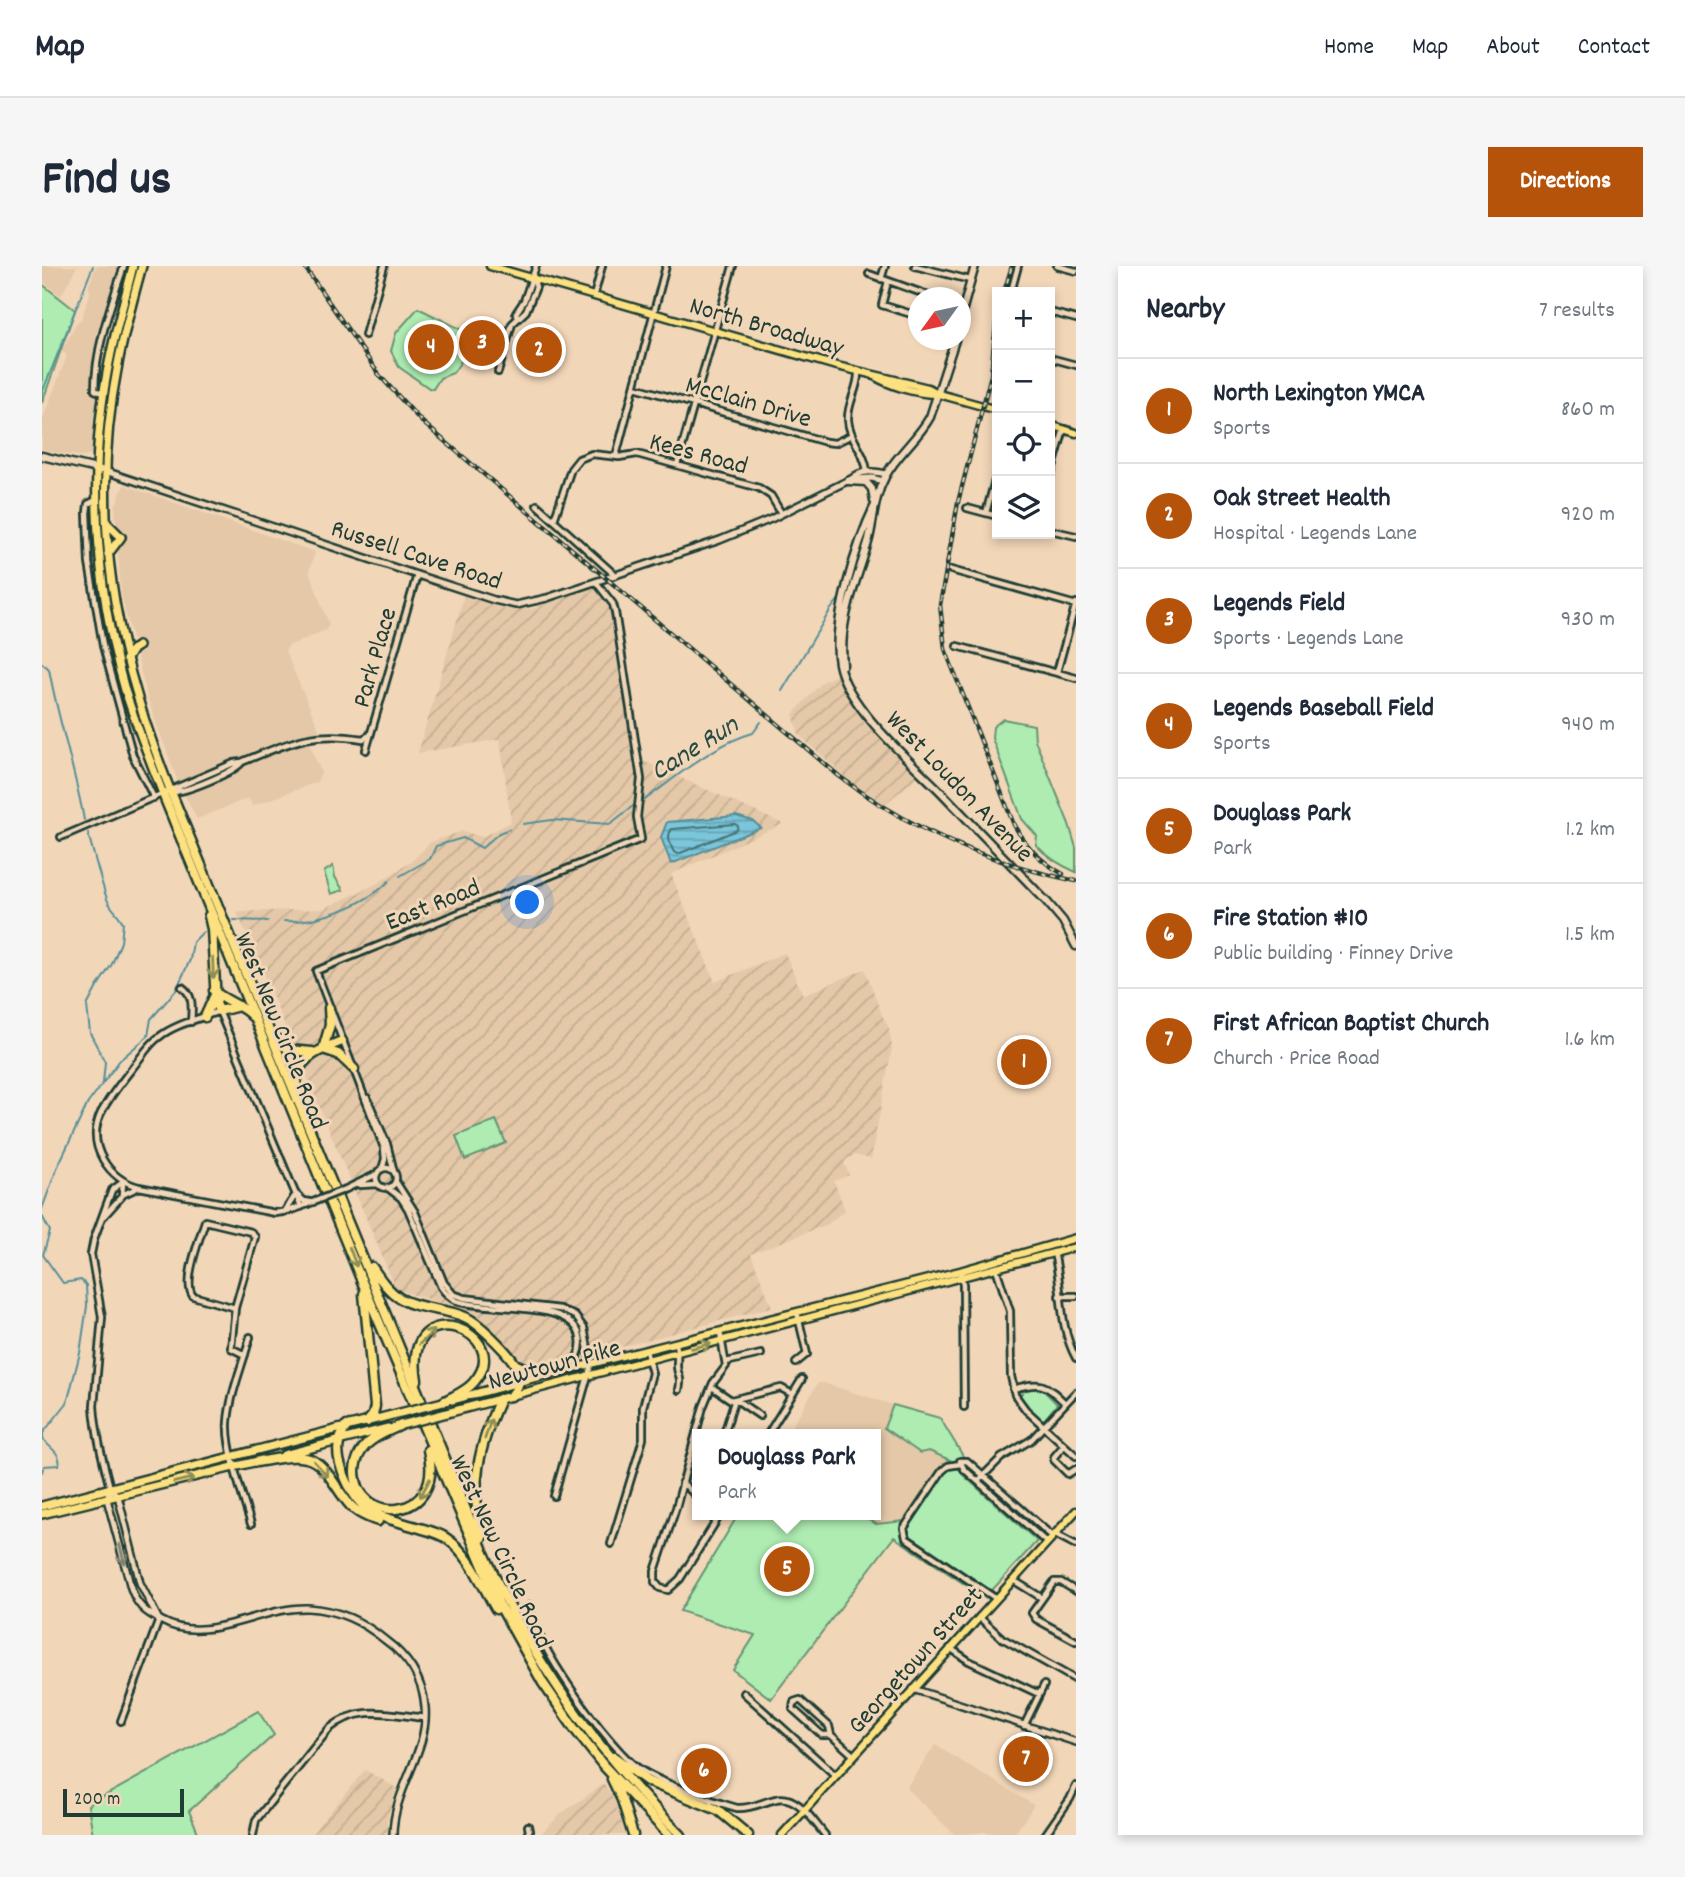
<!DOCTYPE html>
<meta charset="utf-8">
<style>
body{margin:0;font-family:Dekko,sans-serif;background:#f6f6f7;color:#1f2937}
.controls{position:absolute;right:21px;top:21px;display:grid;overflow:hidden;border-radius:0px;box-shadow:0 4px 10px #0003}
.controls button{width:63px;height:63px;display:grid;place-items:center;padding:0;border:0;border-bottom:2px solid #e0e1e3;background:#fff;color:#1f2937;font:35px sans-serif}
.compass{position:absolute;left:866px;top:21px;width:63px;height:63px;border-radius:50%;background:#fff;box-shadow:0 4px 10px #0003;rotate:237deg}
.scale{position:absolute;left:21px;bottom:18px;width:121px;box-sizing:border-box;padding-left:7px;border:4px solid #1f3d34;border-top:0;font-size:19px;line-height:24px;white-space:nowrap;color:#1f3d34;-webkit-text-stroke:5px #f2d6b8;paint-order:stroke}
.you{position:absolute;left:486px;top:637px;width:24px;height:24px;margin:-18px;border:5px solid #fff;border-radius:50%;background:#1a73e8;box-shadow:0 0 0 10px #1a73e833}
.badge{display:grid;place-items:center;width:46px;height:46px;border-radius:50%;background:#b45309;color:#fff;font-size:23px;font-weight:700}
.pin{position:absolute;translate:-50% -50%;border:4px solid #fff;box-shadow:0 2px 7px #0006}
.popup{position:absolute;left:650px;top:1163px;width:189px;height:91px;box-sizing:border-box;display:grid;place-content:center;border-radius:0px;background:#fff;filter:drop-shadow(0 2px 5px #0005);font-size:23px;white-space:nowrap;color:#747a83}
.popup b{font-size:26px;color:#1f2937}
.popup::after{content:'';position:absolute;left:50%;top:100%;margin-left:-14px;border:14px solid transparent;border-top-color:#fff}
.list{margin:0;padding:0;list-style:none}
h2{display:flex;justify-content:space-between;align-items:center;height:91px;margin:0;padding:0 28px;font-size:30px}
h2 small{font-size:23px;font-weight:400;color:#747a83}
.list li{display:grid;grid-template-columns:46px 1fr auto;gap:21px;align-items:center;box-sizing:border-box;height:105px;padding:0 28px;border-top:2px solid #e0e1e3}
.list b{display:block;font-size:26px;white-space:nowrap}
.list p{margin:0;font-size:23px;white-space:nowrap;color:#747a83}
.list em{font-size:23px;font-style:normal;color:#747a83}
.icon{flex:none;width:38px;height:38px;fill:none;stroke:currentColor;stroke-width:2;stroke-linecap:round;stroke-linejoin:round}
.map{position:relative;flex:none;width:1034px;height:1569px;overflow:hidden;border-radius:0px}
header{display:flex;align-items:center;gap:42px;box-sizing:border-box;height:98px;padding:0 35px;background:#fff;border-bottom:2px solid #e0e1e3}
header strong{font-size:33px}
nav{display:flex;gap:38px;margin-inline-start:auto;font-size:24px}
.intro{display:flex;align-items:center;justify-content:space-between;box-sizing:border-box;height:168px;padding:0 42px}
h1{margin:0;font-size:49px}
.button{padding:18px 32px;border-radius:0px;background:#b45309;color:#fff;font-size:24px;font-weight:700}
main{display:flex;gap:42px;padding:0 42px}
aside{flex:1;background:#fff;border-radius:0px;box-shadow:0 4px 10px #0003}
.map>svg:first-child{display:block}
.built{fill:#e4c8a8}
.industrial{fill:url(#industrial-furrows)}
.green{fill:#aeecb2;stroke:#669473;stroke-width:2}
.water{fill:url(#water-rules);stroke:#568f98;stroke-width:2}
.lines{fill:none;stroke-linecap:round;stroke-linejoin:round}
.shore{stroke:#447477;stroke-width:2}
.stream{stroke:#568f98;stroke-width:2}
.minor-casing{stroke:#1f3d34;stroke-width:10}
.tertiary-casing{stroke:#1f3d34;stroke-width:10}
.secondary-casing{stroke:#1f3d34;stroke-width:11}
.primary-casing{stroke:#1f3d34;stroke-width:11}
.trunk-casing{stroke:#1f3d34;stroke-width:12}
.motorway-casing{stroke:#1f3d34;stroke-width:13}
.minor{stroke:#f2d6b8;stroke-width:4.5}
.tertiary{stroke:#f2d6b8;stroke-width:5}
.secondary{stroke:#f2d6b8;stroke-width:6}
.primary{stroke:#fde080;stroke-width:6}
.trunk{stroke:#fde080;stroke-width:7}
.motorway{stroke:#fde080;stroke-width:8}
.rail-casing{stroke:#1f3d34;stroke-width:4.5}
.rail{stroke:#f2d6b8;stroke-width:2;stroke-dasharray:5;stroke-linecap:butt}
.minor-bridge-casing{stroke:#1f3d34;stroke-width:10;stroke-linecap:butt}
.trunk-bridge-casing{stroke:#1f3d34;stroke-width:12;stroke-linecap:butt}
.minor-bridge{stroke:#f2d6b8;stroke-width:4.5}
.trunk-bridge{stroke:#fde080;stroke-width:7}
.oneway{stroke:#8e8e5a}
.oneway2{stroke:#7e826f}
.labels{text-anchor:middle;stroke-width:6;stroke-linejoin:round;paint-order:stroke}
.street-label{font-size:26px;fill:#1f3d34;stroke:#f2d6b8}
.water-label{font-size:28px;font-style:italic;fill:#284b45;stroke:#f2d6b8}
</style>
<header>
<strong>Map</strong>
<nav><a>Home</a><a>Map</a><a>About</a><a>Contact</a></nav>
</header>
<div class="intro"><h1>Find us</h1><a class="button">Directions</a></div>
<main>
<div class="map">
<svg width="1034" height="1569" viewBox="0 0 1034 1569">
<defs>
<pattern id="industrial-furrows" width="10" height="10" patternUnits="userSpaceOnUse" patternTransform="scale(1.75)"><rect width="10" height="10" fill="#e4c8a8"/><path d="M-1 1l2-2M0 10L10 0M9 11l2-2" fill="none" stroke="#c3ad91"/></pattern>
<pattern id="water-rules" width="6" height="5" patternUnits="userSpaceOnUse" patternTransform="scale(1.75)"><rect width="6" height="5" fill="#7bc6db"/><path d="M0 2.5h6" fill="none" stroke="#64a2b2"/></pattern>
</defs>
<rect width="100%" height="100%" fill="#f2d6b8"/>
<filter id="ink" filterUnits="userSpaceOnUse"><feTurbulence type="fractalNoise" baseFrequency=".0143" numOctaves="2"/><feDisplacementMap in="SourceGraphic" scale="14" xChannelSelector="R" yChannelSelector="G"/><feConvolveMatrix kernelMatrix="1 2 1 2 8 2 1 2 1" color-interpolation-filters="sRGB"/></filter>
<g filter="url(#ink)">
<!-- built -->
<path class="built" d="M0,0h35l-16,30 -19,-15z
M54,0h26l-10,29 -19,99 5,4 -5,25 1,26 -1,4 -9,4 -42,-7v-29l25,-65 -5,-5 13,-26 6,-6 9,-25 -1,-9z
M82,219l191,67 -6,19 20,53 -3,6 -38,16 -3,5 34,78 -9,16 11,27 -4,10 -65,24 -3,-8 -52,21 -19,-37 -30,-82 -27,-106 -6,-87z
M776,1117h5l70,22 -8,23 44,23 22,9 -46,62 -30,2 -13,-9h14v-81h-89z
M893,1479l99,60 -20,30 -31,-3 -28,3 -49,-47z"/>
<!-- industrial -->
<path class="industrial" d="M551,321l8,6 11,21 20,142 151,68 -112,50 44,108 70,-29 18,42 62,-26 17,46 7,13 3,20 -21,111 -16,-4 -8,4 -3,4 5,12 -15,6 11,29 -17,14 -77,30 21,53 -207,55 -20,3 -22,-1 -35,-37 -23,-16 -69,-22 -159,-377 86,-3 55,-26 33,-21 20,-20 32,-11 19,6 29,-15 -11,-83 -82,14 46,-157 40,13h28z
M796,408l11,27 14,20 54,56 -33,28 -34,-24 -51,-46 -6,-21 29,-32z
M323,1504l32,18 -10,32 1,15h-77z
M562,1518l11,16 10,35h-85l22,-22z"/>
<!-- green -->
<path class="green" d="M0,18l33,26 -33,93z
M376,42l54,27 1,9 -20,29 -13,5 -7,11 -4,-1 -30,-21 -8,-16 5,-18z
M961,453l31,6 1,15 34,84 7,24v24c-16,-7 -29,-15 -40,-27l1,-9 -15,-17 -30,-81 1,-11z
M291,600l2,11 8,13 -12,4 -7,-22z
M454,854l10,23 -41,17 -9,-24z
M993,1122l7,1 15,15 -13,16c-11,-3 -19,-15 -24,-24l4,-6z
M851,1139l47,13 23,38v19l74,66 -52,57 -91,-61 -123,162 -38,-29 22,-35 -75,-24 58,-96h124l14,9 29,-3 45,-61 -21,-9 -9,2 -36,-25z
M216,1445l16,24 -85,76 10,24h-106l-5,-30z"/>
<!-- water -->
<path class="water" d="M694,550l17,5 8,7 -90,36 -10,-27 6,-15z"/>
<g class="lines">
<!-- shore -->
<path class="shore" d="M693,558l3,2 -1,4 -59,24 -4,-2c-4,-7 -8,-16 -2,-23z"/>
<!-- stream -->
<path class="stream" d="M0,127l51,-127
M0,397l7,6c9,51 26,100 35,151
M740,425l49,-82 11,-14
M601,535c34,-24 70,-57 110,-68l8,-11
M481,558l29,-4 58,4 23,-18
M46,567c6,22 12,45 19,66 3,9 12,15 16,24l-2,19 -9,22 -15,23 -10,19 3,27 15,29 -2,20
M358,610l30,-17 6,-13 27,-8 19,10 17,-15 10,-4
M192,654l34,1
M242,655c34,2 81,-16 105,-40
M0,943l15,-41 31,-65 32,-43 28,-24 3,-17 25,-29 14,-30 3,-18 10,-10
M0,950l8,15 -7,24 20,28 18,-3 5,5 1,21 -7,47 -13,50 -24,30v6c6,9 19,14 16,26l-15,1 -2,6"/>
<defs>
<path id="minor" d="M873,0l55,14
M1015,0l19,5
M827,8l67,24
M839,13l4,-13
M846,15l-6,24 36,11
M969,26l7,-26
M552,30l8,-30
M1008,46l26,7
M476,51l-2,-4 8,-12 12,-35
M323,69l19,-69
M1008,92l26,7
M456,106l14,-48 14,-13 10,-24 -3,-8
M816,106c1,16 -11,31 -10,48 1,19 18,33 19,52
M593,121l191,55 9,1 17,-8
M62,128l-9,-4c0,-42 16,-85 29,-124
M574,190l50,-190
M635,199l56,-199
M1008,211l14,-48
M54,234l-8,4 -1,9 2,50 14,83 30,110 21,42
M495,239l78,70
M925,242l30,8
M944,247l11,-40
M512,254l17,-51 8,-10 13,-5 27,3 18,-3 122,34 12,8 10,17
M1008,264l26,6
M909,304l125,35
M915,380l119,32
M1015,406l19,-69
M324,484l51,-175
M130,526c14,0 61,-19 70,-30
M19,571l173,-74 8,-1c47,-19 68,-32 121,-23l5,-3
M140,721c12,8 10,22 9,35
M325,832l20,46 7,28
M334 912a10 10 0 1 1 20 0a10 10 0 1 1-20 0Z
M340,903l3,-10 -1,-11 -68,-177 325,-132 -4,-22 4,-38 -26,-167 -2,-8 -17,-22
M354,916l19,30 29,71 9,11 11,4 96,11 15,7 9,12 7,37 -37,131
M318,919l18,-1
M346,922l13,10 7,11 33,78c4,6 9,11 16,14 28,11 116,-2 123,36 3,14 -4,23 -13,33
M304,923l31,-15
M80,929l17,-8
M259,941l-82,-196c-19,8 -44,13 -60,26 -10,7 -17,19 -25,29 -12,15 -26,32 -34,49 -13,31 8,64 39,72l136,26c15,-1 28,-7 43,-13
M243,945l11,-17 8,7 6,1
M62,950l18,-20 1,-13
M1012,987c9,35 4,72 22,105
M954,1002l14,43 1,65 4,19 11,15 50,46
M918,1005l3,13 1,123
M1017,1030h17
M193,1042l-42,-12c-11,-13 7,-58 12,-75l46,11 4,5 -20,71 -4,40 14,7
M678,1066l6,34 -13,17 -10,24 -27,101 -21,63v11l5,6 8,2 12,-11 40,-64
M208,1071c-7,27 -20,57 -22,85 -2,26 15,76 23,102
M634,1077c2,9 1,15 1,24 1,10 5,8 2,23
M684,1096l35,-8
M754,1097l11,-9 -10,-42
M670,1121l19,13 50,-12 11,6
M971,1123c29,-8 31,-6 52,14
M682,1168l11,-35 25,17
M726,1168l34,-55
M1022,1179l-10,12v3l14,14 8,-5
M918,1198l-12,2 -6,5 -38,57 2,10 89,60
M936,1215l23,-23 30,-18 45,-48
M640,1216l16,16
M68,1222c-7,-27 -14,-53 -16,-82l8,-89 -11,-63 3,-15 18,-49 11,-8
M1013,1268l21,11
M1004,1276l-82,-73 -4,-8h7l85,75
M569,1278l32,-105v-32l9,-34 -6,-22
M971,1314l29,18
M1034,1325l-15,-9h-7l-22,31 4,6 40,22
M488,1340c0,33 80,143 108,162 20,14 74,33 99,40 15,1 25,-6 39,-9 21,-6 37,22 49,36
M937,1351l23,21 74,42
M908,1382l19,13 70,33
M702,1427l91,82
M79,1455l38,-101
M982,1460l20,-41
M789,1469h-9l-29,-26 1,-7 6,-2 29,26 2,9 22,20
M211,1569l3,-15 73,-91c30,-25 60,-15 96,-11
M485,1569l2,-4 -1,-5
M1003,1569l25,-36 6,-13"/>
<path id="tertiary" d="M63,205l312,104 77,25 22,5 31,-7 173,-58 51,-21 82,-41c8,-9 22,-6 33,-4
M814,213l16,-1 11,3
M117,1354l-19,-37 -22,-87 -8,-8 -3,11 24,89c6,18 14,24 31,33 45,25 98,-15 146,-13 31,2 54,13 77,32 22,16 38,39 40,67 4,45 -32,82 -32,128
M871,1423l163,53"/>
<path id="secondary" d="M918,53l15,-53
M0,190l63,15
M806,215l18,1 6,7 2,12
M833,239c-18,37 -44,118 -36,159 8,43 70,96 101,127 36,37 71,74 107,111l16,19 13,25
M801,399c-5,-46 14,-83 26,-126 5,-21 5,-42 16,-62 11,-22 33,-38 45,-60l25,-77"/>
<path id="primary" d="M448,0l343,99 95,23 11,6 58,16
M832,110c17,10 43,18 63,18
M1008,159l26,8
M477,1116l441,-111 116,-33
M469,1130l565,-149
M740,1569l294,-324"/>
<path id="trunk" d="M91,0c-7,29 -16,58 -22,87 -24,110 -17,229 14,337 11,35 25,70 38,104
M100,0c-9,33 -18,65 -24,98 -30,152 -4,286 53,428
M65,257l14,14 -13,17
M84,394l7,-11 5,-3
M410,1134l67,-18
M405,1147l64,-17
M242,1189l104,-27
M0,1240l354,-92
M0,1248l220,-54"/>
<path id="motorway" d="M129,526l312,759c47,108 114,201 198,284
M121,528l200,490 136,320 44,79 31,45 29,37 66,70
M167,650l3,13 4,74 3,8 20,-5
M172,725c12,11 27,13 38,25
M287,742l1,17 -7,24 15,5 16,15
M163,751l9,-20
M235,773l12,11 23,2
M255,823c-5,-30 23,-39 45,-48
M330,1001c8,12 16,24 29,32 19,11 44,9 64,18 14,6 54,44 55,59 0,8 -4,14 -9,20
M322,1028l11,112 -2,9 -6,7
M475,1099l17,8 16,1
M375,1114c-16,-92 101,-48 57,2 -8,10 -21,14 -31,20
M359,1159c-10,5 -20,8 -29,15 -10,7 -17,19 -17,32 2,55 91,50 73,-22
M305,1160c-11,15 -11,29 -4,46 17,44 32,42 73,55 10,3 21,5 30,11 24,16 36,47 50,71
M215,1196c15,-2 34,-8 49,-4 20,4 30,32 44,47 7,8 17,12 28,16
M440,1271c-13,-51 -3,-91 18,-138
M572,1491l33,24 71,29 30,25
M570,1513l10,21 11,35"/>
</defs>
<!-- minor casing -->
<use href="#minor" class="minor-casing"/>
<!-- tertiary casing -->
<use href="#tertiary" class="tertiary-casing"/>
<!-- secondary casing -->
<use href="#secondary" class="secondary-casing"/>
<!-- primary casing -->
<use href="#primary" class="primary-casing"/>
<!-- trunk casing -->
<use href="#trunk" class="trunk-casing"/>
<!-- motorway casing -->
<use href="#motorway" class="motorway-casing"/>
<!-- minor -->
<use href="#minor" class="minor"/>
<!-- tertiary -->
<use href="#tertiary" class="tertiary"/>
<!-- secondary -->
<use href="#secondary" class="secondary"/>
<!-- primary -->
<use href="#primary" class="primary"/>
<!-- trunk -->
<use href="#trunk" class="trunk"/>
<!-- motorway -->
<use href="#motorway" class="motorway"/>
<defs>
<path id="rail" d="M262,0l76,110 41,45 418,355c71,54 150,87 237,105
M962,26l8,-26
M955,46l-6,63 -33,127 -18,103 5,44 69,176c12,22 27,37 49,49"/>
</defs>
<!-- rail casing -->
<use href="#rail" class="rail-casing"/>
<!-- rail -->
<use href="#rail" class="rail"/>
<defs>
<path id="minor-bridge" d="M276,934l28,-11"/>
<path id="trunk-bridge" d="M354,1148l47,-12
M359,1159l46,-12"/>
</defs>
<!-- minor-bridge casing -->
<use href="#minor-bridge" class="minor-bridge-casing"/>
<!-- trunk-bridge casing -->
<use href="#trunk-bridge" class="trunk-bridge-casing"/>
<!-- minor-bridge -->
<use href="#minor-bridge" class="minor-bridge"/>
<!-- trunk-bridge -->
<use href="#trunk-bridge" class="trunk-bridge"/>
</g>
<!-- one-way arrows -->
<defs><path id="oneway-shaft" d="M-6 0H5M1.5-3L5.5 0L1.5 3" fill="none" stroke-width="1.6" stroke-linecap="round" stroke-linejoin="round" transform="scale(1.75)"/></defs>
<g class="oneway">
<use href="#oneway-shaft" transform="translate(171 702) rotate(88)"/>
<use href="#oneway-shaft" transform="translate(311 991) rotate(69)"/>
<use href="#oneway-shaft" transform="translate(385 1071) rotate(-43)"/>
<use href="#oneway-shaft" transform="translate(659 1080) rotate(-14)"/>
<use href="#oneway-shaft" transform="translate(446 1163) rotate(-72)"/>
<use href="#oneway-shaft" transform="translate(279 1203) rotate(47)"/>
<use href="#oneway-shaft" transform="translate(142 1214) rotate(-13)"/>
<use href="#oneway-shaft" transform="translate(383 1222) rotate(118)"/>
</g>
<use class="oneway2" href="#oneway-shaft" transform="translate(80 1288) rotate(75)"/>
</g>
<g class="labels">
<!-- street labels -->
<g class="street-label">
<text transform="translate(725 59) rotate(16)" y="9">North Broadway</text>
<text transform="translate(707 134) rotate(16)" y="9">McClain Drive</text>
<text transform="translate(657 186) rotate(15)" y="9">Kees Road</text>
<text transform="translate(375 287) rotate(18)" y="9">Russell Cave Road</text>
<text transform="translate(331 391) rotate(-74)" y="9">Park Place</text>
<text transform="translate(919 519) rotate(46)" y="9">West Loudon Avenue</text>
<text transform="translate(390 637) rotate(-22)" y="9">East Road</text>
<text transform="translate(241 764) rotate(68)" y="9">West New Circle Road</text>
<text transform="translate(512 1097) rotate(-15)" y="9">Newtown Pike</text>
<text transform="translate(461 1285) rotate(65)" y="9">West New Circle Road</text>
<text transform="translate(872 1393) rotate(-48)" y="9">Georgetown Street</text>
</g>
<!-- water labels -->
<g class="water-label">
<text transform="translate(651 480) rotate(-32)" y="10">Cane Run</text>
</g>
</g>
</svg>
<div class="controls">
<button>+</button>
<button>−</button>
<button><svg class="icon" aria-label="locate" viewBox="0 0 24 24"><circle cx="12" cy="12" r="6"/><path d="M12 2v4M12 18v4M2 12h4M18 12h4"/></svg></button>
<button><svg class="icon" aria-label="layers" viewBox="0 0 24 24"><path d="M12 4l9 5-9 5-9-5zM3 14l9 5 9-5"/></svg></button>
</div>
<svg class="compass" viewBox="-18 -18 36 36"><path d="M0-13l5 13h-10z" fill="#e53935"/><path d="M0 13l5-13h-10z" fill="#747a83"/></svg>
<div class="scale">200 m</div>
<div class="you"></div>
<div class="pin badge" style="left:982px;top:796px">1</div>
<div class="pin badge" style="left:497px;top:84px">2</div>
<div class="pin badge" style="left:440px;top:77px">3</div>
<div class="pin badge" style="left:389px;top:81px">4</div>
<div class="pin badge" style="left:745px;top:1303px">5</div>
<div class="popup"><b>Douglass Park</b>Park</div>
<div class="pin badge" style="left:662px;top:1505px">6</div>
<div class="pin badge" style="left:984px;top:1493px">7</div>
</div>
<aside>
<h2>Nearby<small>7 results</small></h2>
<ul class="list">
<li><span class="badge">1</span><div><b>North Lexington YMCA</b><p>Sports</p></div><em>860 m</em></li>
<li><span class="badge">2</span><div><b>Oak Street Health</b><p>Hospital · Legends Lane</p></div><em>920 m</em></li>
<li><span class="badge">3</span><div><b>Legends Field</b><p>Sports · Legends Lane</p></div><em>930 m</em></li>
<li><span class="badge">4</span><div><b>Legends Baseball Field</b><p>Sports</p></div><em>940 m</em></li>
<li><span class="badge">5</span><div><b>Douglass Park</b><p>Park</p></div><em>1.2 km</em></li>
<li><span class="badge">6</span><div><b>Fire Station #10</b><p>Public building · Finney Drive</p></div><em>1.5 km</em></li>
<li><span class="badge">7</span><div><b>First African Baptist Church</b><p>Church · Price Road</p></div><em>1.6 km</em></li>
</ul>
</aside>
</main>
